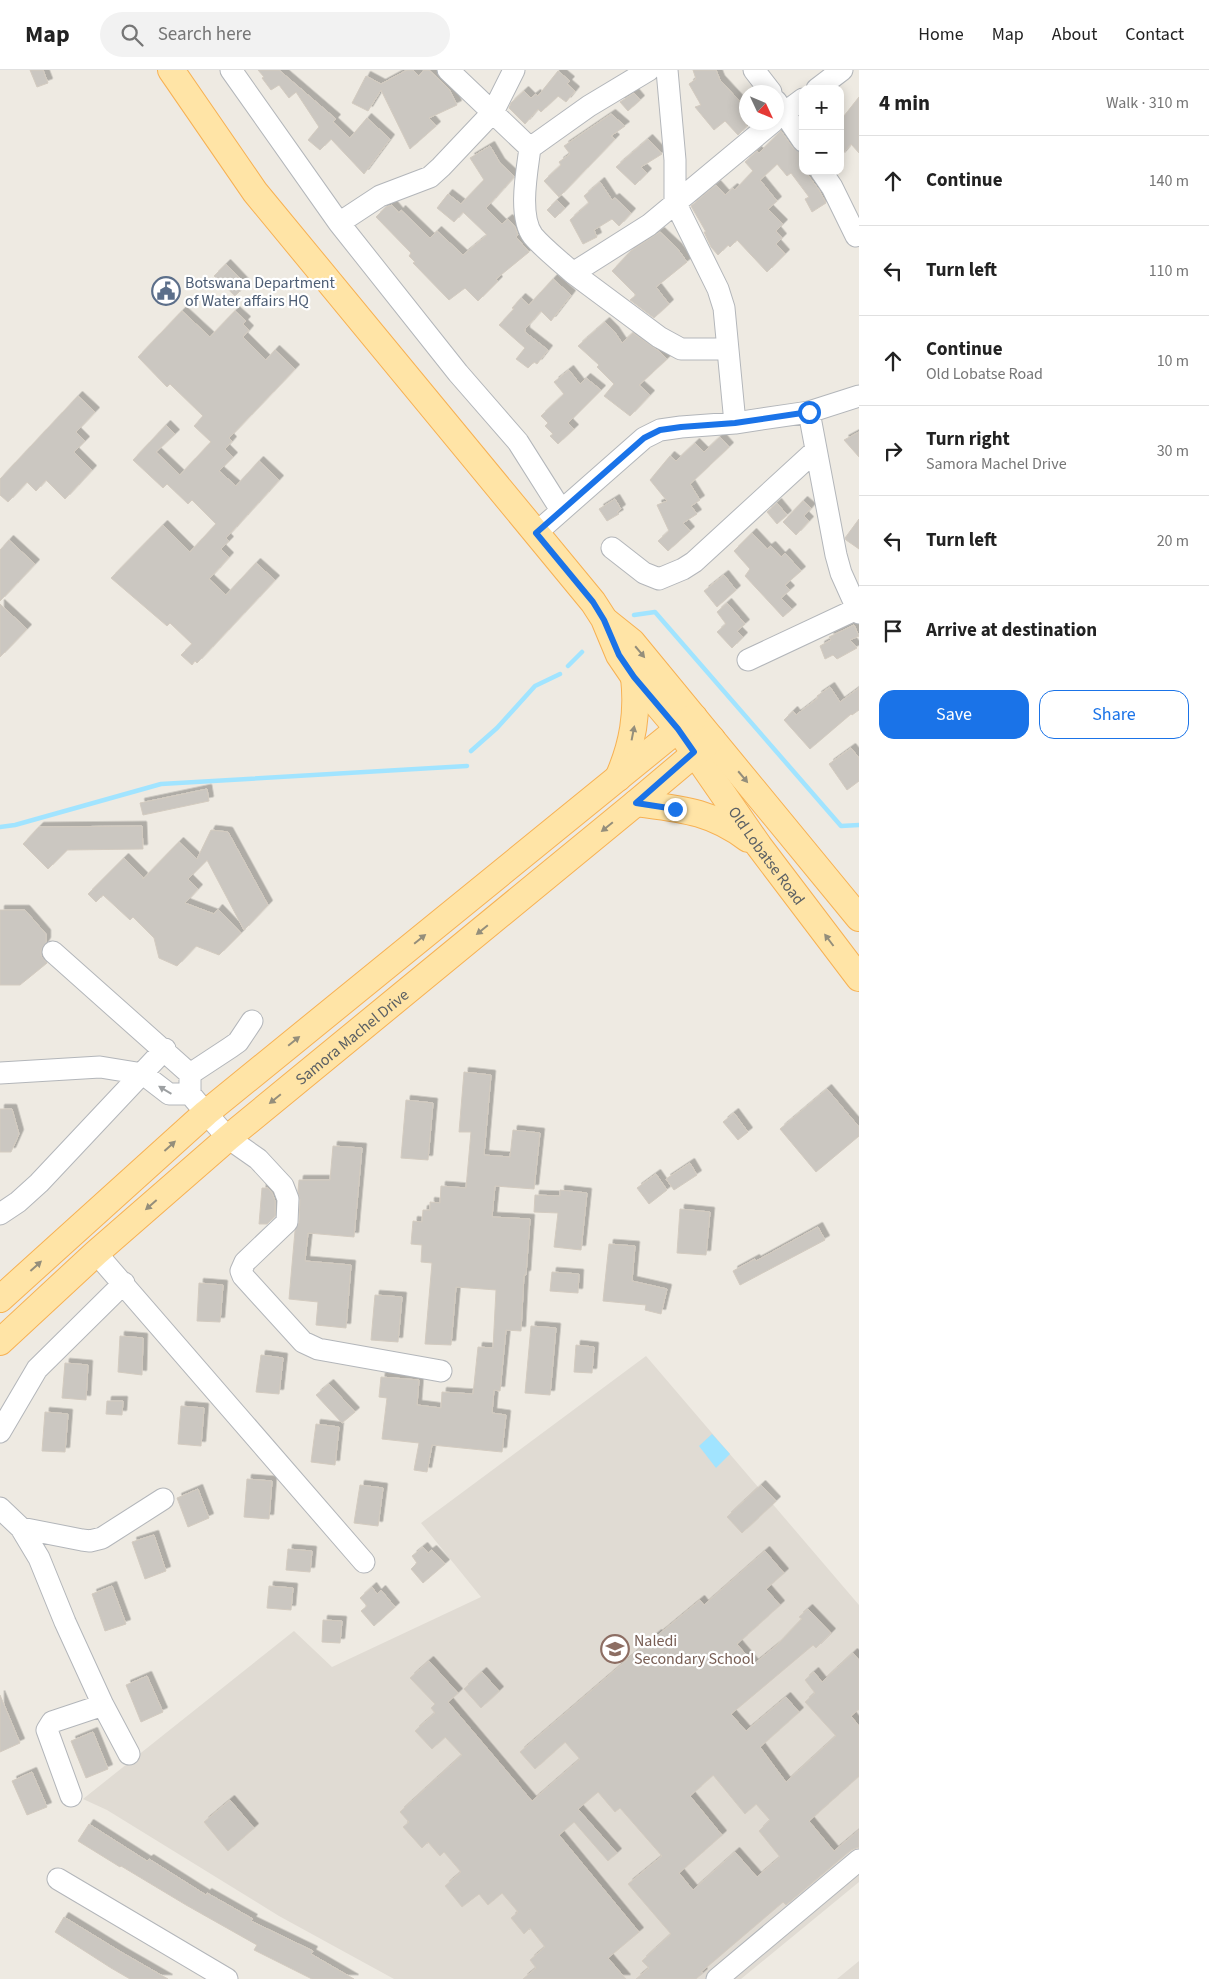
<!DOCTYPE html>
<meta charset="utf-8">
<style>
body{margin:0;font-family:"Source Sans 3",sans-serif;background:#f2f2f2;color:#222}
.controls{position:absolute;right:15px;top:15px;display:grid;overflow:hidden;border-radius:10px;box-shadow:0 2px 12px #0003}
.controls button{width:45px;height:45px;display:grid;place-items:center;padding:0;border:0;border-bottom:1px solid #e0e0e0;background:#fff;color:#222;font:25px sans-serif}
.compass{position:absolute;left:739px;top:15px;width:45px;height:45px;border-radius:50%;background:#fff;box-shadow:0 2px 12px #0003;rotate:134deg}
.stop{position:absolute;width:15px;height:15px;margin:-11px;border:4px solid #1a73e8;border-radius:50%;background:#fff}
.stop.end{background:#1a73e8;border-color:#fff;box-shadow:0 1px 5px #0008}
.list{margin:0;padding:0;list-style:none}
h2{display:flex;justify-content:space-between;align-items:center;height:65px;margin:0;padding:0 20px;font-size:21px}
h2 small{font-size:16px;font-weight:400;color:#767676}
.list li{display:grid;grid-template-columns:32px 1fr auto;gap:15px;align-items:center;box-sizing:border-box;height:90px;padding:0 20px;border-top:1px solid #e0e0e0}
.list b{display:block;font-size:19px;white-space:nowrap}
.list p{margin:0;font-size:16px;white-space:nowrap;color:#767676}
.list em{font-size:16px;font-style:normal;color:#767676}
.actions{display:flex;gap:10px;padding:15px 20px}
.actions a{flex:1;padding:11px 0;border:1px solid #1a73e8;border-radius:15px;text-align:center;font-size:18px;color:#1a73e8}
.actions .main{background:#1a73e8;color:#fff}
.icon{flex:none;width:28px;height:28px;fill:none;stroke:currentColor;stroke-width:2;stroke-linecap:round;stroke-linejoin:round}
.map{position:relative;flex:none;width:859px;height:1909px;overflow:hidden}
header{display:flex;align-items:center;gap:30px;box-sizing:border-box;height:70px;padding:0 25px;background:#fff;border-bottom:1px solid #e0e0e0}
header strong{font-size:24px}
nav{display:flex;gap:28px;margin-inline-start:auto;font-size:18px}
.search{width:350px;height:45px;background:#f2f2f2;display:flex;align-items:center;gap:12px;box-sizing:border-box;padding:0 18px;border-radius:28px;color:#767676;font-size:19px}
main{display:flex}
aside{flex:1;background:#fff}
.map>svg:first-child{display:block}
.education{fill:#e0dbd3}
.water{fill:#a1e4ff}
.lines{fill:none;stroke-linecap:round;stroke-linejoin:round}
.stream{stroke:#a1e4ff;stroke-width:4.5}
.building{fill:#cbc7c1;stroke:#d3cbc0;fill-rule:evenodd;filter:url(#shadow)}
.minor-casing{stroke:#b3b6ba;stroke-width:23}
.major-casing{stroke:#f7b153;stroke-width:28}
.minor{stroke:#fff;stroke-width:21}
.major{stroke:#ffe4a6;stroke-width:26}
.oneway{fill:#948e7b}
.oneway2{fill:#9da0a2}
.route{stroke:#1a73e8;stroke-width:6}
.labels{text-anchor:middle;stroke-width:4.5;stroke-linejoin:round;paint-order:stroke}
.service-label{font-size:16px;fill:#4e5e75;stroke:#fff;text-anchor:start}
.street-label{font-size:16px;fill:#5b6064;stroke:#fff}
.education-label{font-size:16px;fill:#785e54;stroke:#fff;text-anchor:start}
</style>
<header>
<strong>Map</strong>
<div class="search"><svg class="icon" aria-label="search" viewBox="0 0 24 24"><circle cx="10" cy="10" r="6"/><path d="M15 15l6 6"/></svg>Search here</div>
<nav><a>Home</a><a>Map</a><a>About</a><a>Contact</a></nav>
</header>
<main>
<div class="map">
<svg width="859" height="1909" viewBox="0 0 859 1909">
<defs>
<filter id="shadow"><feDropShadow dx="4.5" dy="-4.5" stdDeviation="0" flood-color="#0004"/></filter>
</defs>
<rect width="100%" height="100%" fill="#eeeae2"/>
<!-- education -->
<path class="education" d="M646,1286l213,249v277l-118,97h-347l-115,-63 -172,-106 -24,-11 211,-168 38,36 149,-70 -60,-74z
M859,1891v18h-22z"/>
<!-- water -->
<path class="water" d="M712,1364l18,20 -14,14 -17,-22z"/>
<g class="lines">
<!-- stream -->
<path class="stream" d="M634,545l21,-3 186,214 18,-1
M568,596l14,-14
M471,681l26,-23 38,-42 25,-12
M0,757l15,-2 146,-41 306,-18"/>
</g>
<!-- building -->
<path class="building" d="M30,0h13l5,13 -11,4z
M258,0h21l57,49 -3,3 17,16 17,-20 23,21 -26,35 -33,-35 -11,11 -12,-10 11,-13 -23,-35 -7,6 -10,-13 -8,5 -9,-12 2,-1z
M407,0h6l6,6 5,-6h5l20,19 8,16 -28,13 7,8 -26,23 -29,-59 -13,21 -16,-8 14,-27 15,8z
M693,0h23l4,10 26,28v19l-8,8 -13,-14 -11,9 -19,-23 6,-2 -12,-21 7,-5z
M558,1l12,10 -3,3 8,7 -9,11 -8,-6 -17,16 -3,-3 -13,15 -16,-16 2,-5 13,-12 7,7 5,-4 2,2z
M634,23l6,7 -12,11 -8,-9z
M859,27v56l-8,-9 -11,13v-36z
M611,44l14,12 -14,10 4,3 -56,58 -15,-16 17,-16 -2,-3 11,-8 -6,-8z
M781,61l12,17 10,5v18h2l14,19 7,13 -14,9 -7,-13 4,-2 -18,-24 -4,3 -10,-12 -17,16 17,21 -9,8 15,15 -7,7 6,7 -6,6 9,10 -18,18 -30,-32 -7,7 -2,-2 -10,10 -7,-8 -7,-15h2l-15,-26 25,-21 9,10 8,-7 2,2 18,-19 -8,-9 12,-11 2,2z
M648,69l14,15 -21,13 6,6 -12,12 -19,-18z
M490,76l10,17 14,13 -1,2 -27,30 16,16 6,-5 7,8 3,8 -2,2 13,15 -33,27 2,2 -20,20 -13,-13 -16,12 -36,-37 2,-1 -6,-6 2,-3 -35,-36 10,-10 6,-2 7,8 2,-3 29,28 7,-7 26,24 24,-20 -24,-23 -9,10 -17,-14 11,-14 13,10 23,-24 -14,-22z
M600,112l12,18 3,-2 16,15 -12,13 -7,-7 -18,11 3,7 -14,7 -13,-24 19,-17 -5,-7z
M557,130l8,8 -10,10 -8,-8z
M660,162l17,16 10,14 -31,25 13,17 -15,14 -24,-18 6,-5 -24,-24 19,-20z
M226,194l20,21 -11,11 -21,-20z
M553,209l18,16 -20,26 -10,-10 -16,18v3l23,18 -11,14 -3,-2 -6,6 -12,-9 9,-11 -26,-23 15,-16 -2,-1 9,-10 8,7z
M182,241l28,26 25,-26 11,10 -3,3 6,6 -6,7 23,23 9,-10 20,19 -66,69 3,3 -7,8 8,8 -14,14 17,15 23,-25 20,19 -53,58 3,3 -8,8 8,8 -20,22 17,16 30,-32 19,17 -78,83 -2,-2 -3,4 -11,-10 11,-11 -22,-21 -3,3 -56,-48 52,-53 27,27 26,-28 -24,-24 -4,4 -21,-20 -4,4 -30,-28 33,-35 9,9 -19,18 24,23 31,-33 -17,-16 9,-10 -33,-32 -3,3 -29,-30z
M605,252l9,9 8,12 11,-10 27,19 7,7 -28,26 11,10 -20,21 -26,-20 10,-12 -17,-17 2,-2 -21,-19z
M569,300l11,14 6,-6 15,12 -33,33 6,6 -16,15 -8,-8 3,-2 -8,-8 3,-3 -7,-7 23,-22 -10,-12z
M78,326l17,16 -19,20 9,9 -11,11 18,18 -27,29 -19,-19 -10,11 -9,-9 -19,20 -8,-7v-16z
M859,362v25l-15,-17z
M720,367l9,10 -39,37 10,16 -9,6 6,8 -14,9 7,8 -22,20 -10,-10 11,-10 -12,-26 10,-4 -17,-21 20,-24 6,5 19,-18 9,9z
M615,429l6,10 -4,3 2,2 -12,7 -8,-12z
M803,431l8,7 -7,8 5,5 -13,14 -13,-13z
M777,433l10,12 -10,9 -10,-12z
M859,449v30l-13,-9 -1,-2z
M752,463l15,16 4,-3 10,11 4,-4 16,18 -16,14 5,5 -9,8 11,11 -9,8 -38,-41 5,-7 -16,-18z
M9,470l26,24 -35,37v-51z
M724,505l12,15 -19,17 -13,-16z
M727,533l18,21 -8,7 6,6 -11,11 -15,-16 9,-8 -9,-12z
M0,534l27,25 -27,28z
M854,555l5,11 -9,4 7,8 -20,11 -4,-4 -8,4 -5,-13 11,-6 -2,-3z
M830,617l10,15 19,-14v22l-7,5 -1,-1 -41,35 -26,-29 9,-9 3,4 22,-17 -1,-2z
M851,678l8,10v23l-12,9 -18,-26z
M207,719l2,12 -66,14 -3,-12z
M142,756l1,23 -76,1 -19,19 -25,-25 16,-17z
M211,760l17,2 40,73 -24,25 -37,-70 -19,19 10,10 -13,14 29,11 4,-5 23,24 -22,22 -23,-9 -19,20 -18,-8 -5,-20 -21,-21 -3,3 -27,-25 -7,7 -8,-8 36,-36 19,19v2l36,-37 18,17z
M0,840h25l21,24v8l-5,8v6l6,7 -27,22h-20z
M464,1002l27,3 -7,80 26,2 3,-27 27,3 -6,56 -39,-3 -3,31 38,2 -4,56h-2l-3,56 -15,-1 -6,61 -6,-1 -2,23 14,2 -4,37 -70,-7 -5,27 -13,-2 5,-27 -37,-4 5,-41 -8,-1 2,-20 38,3 -2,25 24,3 1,-16 31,2 5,-47 15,1 3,-58 -40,-3 -5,58 -26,-1 7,-81 -11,-1 1,-17 -11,-1 2,-23 9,1 1,-12h7v-8l10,1 1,-17 25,2 5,-56h-12z
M827,1019l32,38v9l-43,36 -36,-43z
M406,1030l27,3 -5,57 -27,-2z
M0,1039h12l7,25 -8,18h-11z
M734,1043l14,19 -10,8 -15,-18z
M333,1076l29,2 -8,89 -46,-4 -3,28 46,4 -5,63 -30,-3 2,-23 -29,-3 6,-68 4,-8 1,-23 -2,-9 1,-11h31z
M690,1093l7,12 -23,15 -8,-11z
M656,1104l11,16 -18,14 -12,-16z
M262,1118h6l4,5 3,8v15l-8,8h-8z
M560,1120l27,3 -6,57 -27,-3 4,-34 -24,-1 1,-17 25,1z
M680,1139l30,3 -4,43 -29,-2z
M818,1157l7,13 -85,45 -7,-14 22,-12 1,2z
M609,1174l26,2 -3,35 35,8 -6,25 -16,-4 1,-5 -43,-4z
M552,1202l27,2 -1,19 -28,-2z
M199,1213l24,2 -3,37 -23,-1z
M375,1225l27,2 -4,45 -27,-2z
M531,1256l25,2 -6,67 -25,-2z
M120,1266l23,2 -1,37 -24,-3z
M576,1275l18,2 -2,26 -18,-1z
M261,1285l22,3 -4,36 -23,-2z
M65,1293l23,2 -2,35 -24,-2z
M329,1314l26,28 -13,11 -26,-28z
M107,1331h16l-1,14 -16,-1z
M181,1336l23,2 -3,38 -23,-2z
M45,1342l23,2 -3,38 -23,-1z
M316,1354l23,3 -4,38 -24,-3z
M247,1409l25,2 -3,38 -25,-2z
M360,1415l23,3 -5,38 -24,-3z
M761,1415l15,16 -34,32 -15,-16z
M198,1419l11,29 -21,9 -11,-29z
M154,1465l12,36 -21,8 -13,-37z
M423,1477l5,6 4,-3 13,14 -22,19 -12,-14 6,-6 -5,-7z
M288,1479l24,2 -2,21 -24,-2z
M765,1481l19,22 -18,16 14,16 -43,39 17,20 23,-19 25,-26 -3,-2 9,-8 23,24 -15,15 -3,-3 -82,69 15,17 40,-34 13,15 -39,35 26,35 50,-46 -31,-34 10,-9 -10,-13 9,-8 8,10 31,-29 6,7v49l-8,7 8,10v50l-50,45 25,30 25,-21v17l-8,3 -65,55 -3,-3 -82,70 2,1 -7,6h-60l13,-11 -7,-7 29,-27 -43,-50 34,-28 -42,-48 -5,4 -17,-20 -20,17 39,44 -9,8 -34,-39 -15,13 80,97 -31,26 18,21h-103l13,-11 -6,-8 15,-13 -15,-19 -6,6 -13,-16 7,-6 -16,-19 -14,12 -9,-11 -17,13 -17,-21 16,-14 -17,-20 -4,4 -12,-14 -6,6 -19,-21 6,-5 -9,-10 62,-57 -17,-18 -13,12 -17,-18 20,-18 -4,-5 4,-4 -25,-26 19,-17 29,32 -10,9 84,99 48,-42 -15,-17 -30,27 -15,-17 137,-118 1,1 42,-35 4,5zM713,1705l32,39 11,-10 14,16 -11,11 21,26 -23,20 -22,-25 -42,38 -14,-17 43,-38 -32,-39z
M112,1516l14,38 -21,7 -13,-37z
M269,1516l24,2 -2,22 -24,-2z
M372,1517l5,7 4,-4 14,17 -21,19 -13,-15 6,-5 -7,-8z
M323,1550l19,1 -2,22 -18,-1z
M482,1602l17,19 -18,17 -17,-19z
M147,1606l16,36 -22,10 -15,-37z
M0,1625l20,48 -20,9z
M93,1662l15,37 -22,9 -15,-37z
M32,1702l15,35 -20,8 -15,-34z
M230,1730l24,28 -26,23 -24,-29z
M89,1754l58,37 2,-2 57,36 1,-2 46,26 -2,2 62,30 -2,3 43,25h-42l-58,-29 3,-5 -71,-40 -65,-39 -1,1 -42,-26z
M64,1847l57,35 47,27h-38l-19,-11 -56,-36z"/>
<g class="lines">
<defs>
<path id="minor" d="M231,0l108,153 119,150 60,69 43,68
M448,0l82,78
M649,0l-60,36 -59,42c-3,23 -12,68 3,88 11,13 27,25 40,37l76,-48 124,-103
M667,0l8,90v42l43,87 6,19 11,115
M754,0l17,22
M817,19l25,-19
M776,31l27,40
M776,49l27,-20
M821,101l11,16 24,49
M339,153l41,-27 50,-19 11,-10 52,-55 21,-42
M573,203l86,64 22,12h46
M809,342l27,143 5,18 18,40
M536,463l108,-95 16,-8 21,-3 54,-4 74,-11 50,-16
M612,478l32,25 15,6 24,-10 11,-7 121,-111
M748,590l111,-52
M53,882l137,122v20l16,19 22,25 30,21 25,27 5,13 -1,23 -42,40 -4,9 2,5 60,66 15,7 123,22
M0,1003l100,-6 43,7 26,20h21
M190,1004l41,-27 7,-5 14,-21
M0,1144l18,-12 21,-19 126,-134
M96,1183l268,309
M0,1362l37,-63 87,-86
M0,1438l21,20 18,30 26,64 38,83
M21,1458l61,12 8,1 12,-3 61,-39
M71,1726l-24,-66 5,-8 51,-17 26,49
M58,1809l169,100
M717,1909l142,-119"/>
<g id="major">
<path id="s1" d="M171,0l84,122 338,410 11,17 15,36 15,22 44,52 81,117 100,132"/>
<path d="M607,552l25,20 227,276"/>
<path d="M618,708c15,-34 20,-65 16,-101"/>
<path d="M636,733c45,6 75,8 112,36"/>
<path d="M0,1229l206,-186 472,-384 16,-12"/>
<path id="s2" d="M0,1272l96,-89 132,-115 408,-335 76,-64"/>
</g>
</defs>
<!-- minor casing -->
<use href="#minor" class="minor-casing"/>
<!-- major casing -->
<use href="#major" class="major-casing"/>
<!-- minor -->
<use href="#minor" class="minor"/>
<!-- major -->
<use href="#major" class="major"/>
</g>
<!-- one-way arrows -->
<defs><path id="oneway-solid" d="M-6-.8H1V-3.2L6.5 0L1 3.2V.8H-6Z" transform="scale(1.25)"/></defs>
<g class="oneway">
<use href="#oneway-solid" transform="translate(640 582) rotate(50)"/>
<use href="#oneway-solid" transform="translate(633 663) rotate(-79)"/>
<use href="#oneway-solid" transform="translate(743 707) rotate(50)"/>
<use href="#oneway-solid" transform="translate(607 757) rotate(141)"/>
<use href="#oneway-solid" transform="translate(482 860) rotate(141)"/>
<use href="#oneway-solid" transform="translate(420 869) rotate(-39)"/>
<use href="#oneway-solid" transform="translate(829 870) rotate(-127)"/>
<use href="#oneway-solid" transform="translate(294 971) rotate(-39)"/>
<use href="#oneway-solid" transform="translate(275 1029) rotate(141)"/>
<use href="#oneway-solid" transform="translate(170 1076) rotate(-42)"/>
<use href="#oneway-solid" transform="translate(151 1135) rotate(139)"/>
<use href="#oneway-solid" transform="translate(36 1196) rotate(-42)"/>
</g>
<use class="oneway2" href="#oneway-solid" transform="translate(165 1020) rotate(-149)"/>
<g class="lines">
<!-- route -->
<path class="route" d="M675,739l-39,-6 58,-51 -16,-23 -44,-52 -15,-22 -15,-35 -11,-18 -57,-69 108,-95 16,-8 21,-3 54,-4 74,-11"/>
</g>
<!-- icons -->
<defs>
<symbol id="civic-ring" viewBox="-11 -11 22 22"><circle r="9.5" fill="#fff" stroke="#5c6f8a" stroke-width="1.5"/><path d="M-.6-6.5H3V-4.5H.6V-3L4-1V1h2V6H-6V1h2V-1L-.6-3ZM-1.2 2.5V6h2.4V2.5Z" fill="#5c6f8a"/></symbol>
<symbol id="school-ring" viewBox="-11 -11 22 22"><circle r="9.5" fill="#fff" stroke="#8d6e63" stroke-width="1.5"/><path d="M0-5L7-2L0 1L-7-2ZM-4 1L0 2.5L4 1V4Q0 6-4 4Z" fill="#8d6e63"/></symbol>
</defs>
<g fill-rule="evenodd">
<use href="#civic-ring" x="150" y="205" width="32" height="32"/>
<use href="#school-ring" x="599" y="1563" width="32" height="32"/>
</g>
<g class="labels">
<!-- service labels -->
<g class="service-label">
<text x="185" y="218">Botswana Department<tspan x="185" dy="18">of Water affairs HQ</tspan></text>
</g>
<!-- street labels -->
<g class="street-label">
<text dy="6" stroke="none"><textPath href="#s1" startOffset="988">Old Lobatse Road</textPath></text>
<text dy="6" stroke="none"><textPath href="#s2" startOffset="466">Samora Machel Drive</textPath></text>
</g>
<!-- education labels -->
<g class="education-label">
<text x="634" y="1576">Naledi<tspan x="634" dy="18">Secondary School</tspan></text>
</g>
</g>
</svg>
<div class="controls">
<button>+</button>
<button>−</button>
</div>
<svg class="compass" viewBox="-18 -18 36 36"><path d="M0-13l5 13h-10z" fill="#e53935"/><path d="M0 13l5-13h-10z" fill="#767676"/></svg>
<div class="stop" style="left:809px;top:342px"></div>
<div class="stop end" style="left:675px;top:739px"></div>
</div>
<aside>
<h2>4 min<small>Walk · 310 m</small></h2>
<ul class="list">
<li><svg class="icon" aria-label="ahead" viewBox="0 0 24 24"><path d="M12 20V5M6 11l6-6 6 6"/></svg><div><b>Continue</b></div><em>140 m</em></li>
<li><svg class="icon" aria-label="left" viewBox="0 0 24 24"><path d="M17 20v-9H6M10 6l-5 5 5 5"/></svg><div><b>Turn left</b></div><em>110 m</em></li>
<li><svg class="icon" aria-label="ahead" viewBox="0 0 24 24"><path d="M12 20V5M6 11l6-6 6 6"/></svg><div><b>Continue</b><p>Old Lobatse Road</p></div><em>10 m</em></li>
<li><svg class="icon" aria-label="right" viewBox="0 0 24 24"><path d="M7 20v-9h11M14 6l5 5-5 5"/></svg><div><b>Turn right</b><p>Samora Machel Drive</p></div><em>30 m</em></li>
<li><svg class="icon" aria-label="left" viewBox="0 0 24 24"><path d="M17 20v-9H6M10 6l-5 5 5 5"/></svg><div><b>Turn left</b></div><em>20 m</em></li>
<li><svg class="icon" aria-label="arrive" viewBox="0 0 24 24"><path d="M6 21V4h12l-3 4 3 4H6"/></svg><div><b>Arrive at destination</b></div></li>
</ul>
<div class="actions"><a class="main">Save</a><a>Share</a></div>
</aside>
</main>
